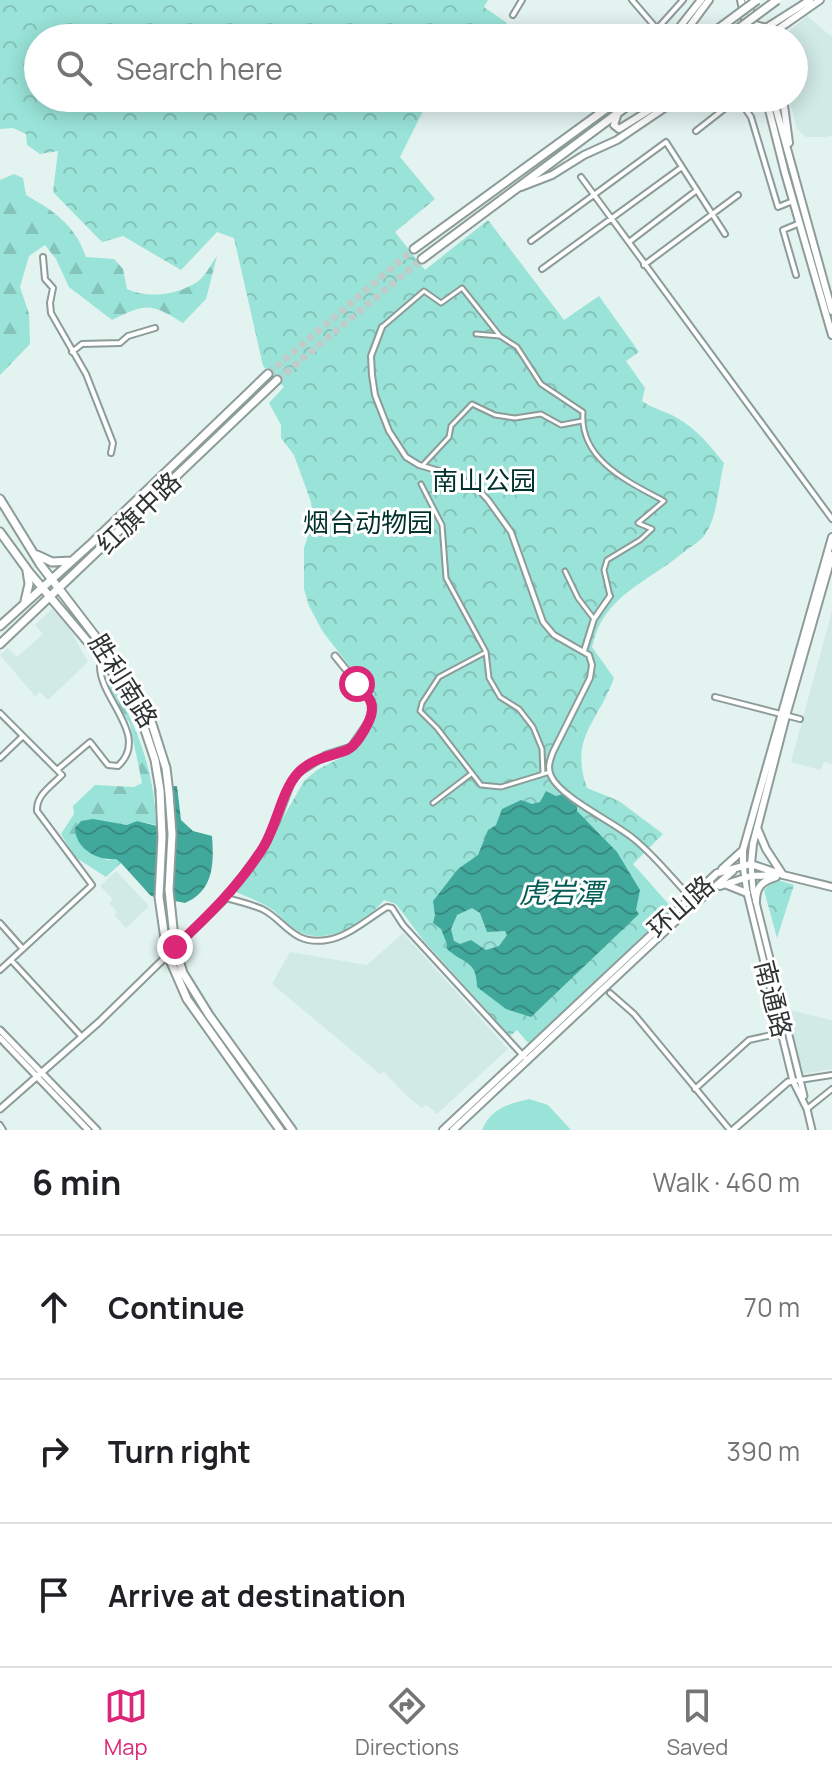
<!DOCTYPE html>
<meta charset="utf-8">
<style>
body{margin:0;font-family:Manrope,"Noto Sans SC",sans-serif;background:#f6f6f6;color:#202124}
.stop{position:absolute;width:24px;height:24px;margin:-18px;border:6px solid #db2777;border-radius:50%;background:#fff}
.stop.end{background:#db2777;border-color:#fff;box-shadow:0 2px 8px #0008}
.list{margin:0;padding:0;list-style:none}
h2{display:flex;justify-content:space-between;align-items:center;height:104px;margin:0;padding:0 32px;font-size:34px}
h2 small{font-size:26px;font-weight:400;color:#757577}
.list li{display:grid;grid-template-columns:52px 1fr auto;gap:24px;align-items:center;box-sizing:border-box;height:144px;padding:0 32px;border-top:2px solid #e0e0e0}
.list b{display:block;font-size:30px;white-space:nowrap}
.list em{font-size:26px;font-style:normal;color:#757577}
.icon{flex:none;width:44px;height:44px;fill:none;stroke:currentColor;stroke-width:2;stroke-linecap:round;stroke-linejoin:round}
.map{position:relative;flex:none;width:832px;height:1130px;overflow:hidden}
.search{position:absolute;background:#fff;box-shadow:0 4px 20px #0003;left:24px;right:24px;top:24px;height:88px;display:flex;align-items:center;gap:20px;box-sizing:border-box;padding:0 28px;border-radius:44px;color:#757577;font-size:30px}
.sheet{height:536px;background:#fff}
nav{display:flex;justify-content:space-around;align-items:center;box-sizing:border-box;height:112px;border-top:2px solid #e0e0e0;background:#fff;font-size:22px;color:#757577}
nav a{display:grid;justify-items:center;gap:4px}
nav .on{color:#db2777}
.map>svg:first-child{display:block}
.built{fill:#d1eae5}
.forest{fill:url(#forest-firs)}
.park{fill:url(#park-crowns)}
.pitch{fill:#99e3d8}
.water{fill:url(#water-waves);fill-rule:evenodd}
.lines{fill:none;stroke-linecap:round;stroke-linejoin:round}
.primary-tunnel{stroke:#bfcdca;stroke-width:7;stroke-dasharray:7 3.5;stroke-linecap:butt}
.pedestrian-casing{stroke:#8d9c99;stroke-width:7}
.minor-casing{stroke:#8d9c99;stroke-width:8}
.tertiary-casing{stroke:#8d9c99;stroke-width:9}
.secondary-casing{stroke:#8d9c99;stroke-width:10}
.primary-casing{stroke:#8d9c99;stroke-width:11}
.pedestrian{stroke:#fff;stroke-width:3}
.minor{stroke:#fff;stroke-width:4}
.tertiary{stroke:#fff;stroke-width:5}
.secondary{stroke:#fff;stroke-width:6}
.primary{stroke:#fff;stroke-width:7}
.primary-bridge-casing{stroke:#8d9c99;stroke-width:11;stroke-linecap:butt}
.primary-bridge{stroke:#fff;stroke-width:7}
.route{stroke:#db2777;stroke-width:10}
.labels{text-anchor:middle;stroke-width:6;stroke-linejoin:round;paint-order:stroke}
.park-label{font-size:26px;fill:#00312c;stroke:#fff}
.street-label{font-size:26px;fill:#2e3433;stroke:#fff}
.water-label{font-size:28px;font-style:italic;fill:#005d54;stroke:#fff}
</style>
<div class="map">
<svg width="832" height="1130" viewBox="0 0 832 1130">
<defs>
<pattern id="forest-firs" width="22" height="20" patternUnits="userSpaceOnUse" patternTransform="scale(2)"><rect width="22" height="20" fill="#99e3d8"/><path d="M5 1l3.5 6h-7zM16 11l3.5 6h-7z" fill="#84c3ba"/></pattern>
<pattern id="park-crowns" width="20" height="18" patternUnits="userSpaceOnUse" patternTransform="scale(2)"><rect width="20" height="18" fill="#99e3d8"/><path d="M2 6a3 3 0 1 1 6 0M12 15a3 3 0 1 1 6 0" fill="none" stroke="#84c3ba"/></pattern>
<pattern id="water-waves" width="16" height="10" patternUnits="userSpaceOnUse" patternTransform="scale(2)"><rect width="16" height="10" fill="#41a99c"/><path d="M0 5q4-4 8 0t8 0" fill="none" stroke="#378a80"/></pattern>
</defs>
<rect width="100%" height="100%" fill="#e3f3f0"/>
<!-- built -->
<path class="built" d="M807,16l25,21v98l-6,2h-20l-9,-8 -8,-31h5v-60h-13z
M52,609l17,19 19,34 -40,38 -8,-8 -5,4 -35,-41 8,-7 9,9 26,-23 -8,-9z
M832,611v153l-8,-2 -4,8 -29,-8z
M116,871l33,35 -23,22 -12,-13 3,-3 -8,-9 4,-4 -13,-13z
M403,933l105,116 -71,65 -11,-9 -4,3 -13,-10 -25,-26 -4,2 -108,-90 18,-32 77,13z
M784,1009l48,11v49l-35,6z"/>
<!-- forest -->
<path class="forest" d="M14,174l9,4 3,17c28,16 49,30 60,62l28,2 9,10 4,20c20,10 51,6 70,-7 8,-5 14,-18 20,-26l-11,43 -23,24c-34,-21 -37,-19 -71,-3l-43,-33 -13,-28 -11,-14 -16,11 -9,31 9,27 1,30 -30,31v-195z
M110,679c27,48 43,87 46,142v4l-19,-4 -9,4 -35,-5 -12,1 -5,6 1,12 30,21 9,-1 5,4 -15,14 -31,-20 -14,-23 13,-20 -1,-8 22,-21 39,2 8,-4 -12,-59 -25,-41z"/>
<!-- park -->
<path class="park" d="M0,0h488l-4,7 23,16 -13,15h-456v60h396l-9,9 -25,50 35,42 -40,33 30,38 63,-50 76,100 35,-24 40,56 -13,9 19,27 -3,13c11,8 24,10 35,17 19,10 34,29 47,45 -6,23 -6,54 -20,73 -5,6 -14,11 -20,16 -37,31 -81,43 -92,95l22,31c-16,45 -45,59 -27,110l32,13 44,33 -30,30 39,44 -143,136 -12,-14 -7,6 -86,-95 -28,-37 -12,-4c-18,21 -53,45 -82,33 -12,-5 -19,-15 -29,-23 -11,-8 -26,-13 -39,-19l29,-38 41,-72 13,-11 33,-17 8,-7 17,-28v-19l-52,-67 -14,-26 -5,-17v-41l9,-29 -2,-17 -17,-47 -13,-17v-13l-12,-22 15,-16 -21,-21 -29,-128 -17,-6 -36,38 -58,-34 -21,6 -49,-50 5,-41 -18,3 -13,-9 -1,-11 -13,-6 -13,1z
M778,880l16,5 -17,53 -13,-48 8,-9z"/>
<!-- pitch -->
<path class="pitch" d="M529,1099l19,6 23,25h-89c9,-22 27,-26 47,-31z"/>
<!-- water -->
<path class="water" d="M154,786h23l4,34 12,11 19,5c2,27 2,55 -27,67l-34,-7 -30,-33 -5,-4c-19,2 -41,-11 -41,-31l6,-7 12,-2 34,6 10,-4 20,5z
M546,791l10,5 7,-2 14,9v8l40,41 23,38 -4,20 3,4 -108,103 -25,-8 -29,-22c0,-28 -15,-23 -31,-39l1,-4 -6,-15 -8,-6 2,-8 -2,-14 25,-32 20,-14 10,-25 8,-5 6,-16 19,-9 11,4 8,-2zM472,908l8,5 7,19 18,-1 2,4 -8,11 -13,4 -15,-10 -11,4 -6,-3 -3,-12 6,-14z"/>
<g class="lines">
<!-- primary-tunnel -->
<path class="primary-tunnel" d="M268,374l146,-125
M277,380l145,-121"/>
<defs>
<path id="pedestrian" d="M382,327l42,-36 17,12 21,-15 38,48 17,11 24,37 42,28c-4,48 46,70 81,89l-26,22 14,6 -12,11 -33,20 -3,10 6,26
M476,334l24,2
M423,465l26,-28 2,-11 21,-22 23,11 20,3 26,-4 20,11 21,-4
M421,484l21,41 4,53 40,74 3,26 11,19 19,12 14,18 9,22 1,25
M565,571l13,27 16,21
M486,652l-47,25 -17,26 -2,8 17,17 44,57 20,2 49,-15
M433,803l38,-29"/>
<path id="minor" d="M632,0l25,29 2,9
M513,15l9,-15
M657,29l26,-29
M696,131l37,-29 11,5 7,10 27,90 15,-6
M581,177l251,342
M531,241l135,-99 59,92
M629,242l68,-52
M43,257l2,22 8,9 -3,15 1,10 35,61 27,69 -2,10
M644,265l94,-70
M542,269l140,-102
M796,275l-13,-45 17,-7
M382,327l-11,29 1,19 3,20 14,36 17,26 13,8 34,10 24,13 11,12 23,32 32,90 11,13 35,20 3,10 -2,13 -37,74c-3,8 -6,16 -2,24 10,22 63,46 83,63 21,17 38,39 56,58
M72,352l10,-8 38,-1 8,-7 27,-8
M584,651l10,-32 16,-23
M715,697l85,22
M0,713l57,57
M0,758l23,-22
M226,898c12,3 24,6 36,11 23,11 30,37 65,31 21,-3 42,-22 60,-33l5,1 11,17 125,136
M0,923l23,26
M11,960l71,77
M0,970l92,-85 -55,-74c-1,-16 14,-25 25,-36l-5,-5 33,-28 18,23 10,1c33,-30 -19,-68 -18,-100l4,-4
M610,993l24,21 96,116
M793,1081l39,-6
M695,1089l54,-49 32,-7
M807,1109l25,-20
M0,1125l3,5"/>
<path id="tertiary" d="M751,864l2,26 51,206
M743,865l4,28 46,188 14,28 5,21
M0,1030l97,100
M0,1038l88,92
M0,1109l99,-87 127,-124 38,-51 13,-27 14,-37 7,-10 28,-18 25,-8 18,-26 4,-15 -2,-6 -36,-44
M733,1130l55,-48 5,-1"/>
<path id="secondary" d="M741,0l8,38
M748,0l7,38
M750,19l6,6 10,3 44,-28
M671,38l30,-38
M692,38l-3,-11 20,-27
M772,38l8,-10 40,-28
M766,98l19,75 47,162
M773,98l59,213
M783,98l6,45
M617,116l-3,9 5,4 50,-31
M521,187l31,-12 32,-20 33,-15 62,-42
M758,830l8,19 17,26
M751,864l2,-20 33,-128 46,-161
M743,865v-15l89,-313
M722,869l21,-19
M727,885l20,8
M720,886l31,-10 24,-1
M756,901c0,-14 6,-20 20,-24
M443,1130l274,-257 34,-9 32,11 49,12
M453,1130l228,-214 52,-45"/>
<path id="primary" d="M414,249l207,-151
M422,259l216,-161
M0,499l40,65 88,115 24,45 14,44 3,25 3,41 -3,56 6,57 8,26 26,42 83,115
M0,532l29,40 75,89 17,23 22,40 12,36 5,30 2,47 -3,60 8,56 20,46 93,131
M37,555l15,7 19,-1
M25,601l4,-17 -2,-13
M0,626l92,-83 176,-169
M0,644l277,-264"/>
</defs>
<!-- pedestrian casing -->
<use href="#pedestrian" class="pedestrian-casing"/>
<!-- minor casing -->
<use href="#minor" class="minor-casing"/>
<!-- tertiary casing -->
<use href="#tertiary" class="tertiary-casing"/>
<!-- secondary casing -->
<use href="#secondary" class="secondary-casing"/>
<!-- primary casing -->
<use href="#primary" class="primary-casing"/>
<!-- pedestrian -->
<use href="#pedestrian" class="pedestrian"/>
<!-- minor -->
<use href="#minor" class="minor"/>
<!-- tertiary -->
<use href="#tertiary" class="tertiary"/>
<!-- secondary -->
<use href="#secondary" class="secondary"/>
<!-- primary -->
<use href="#primary" class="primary"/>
<defs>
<path id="primary-bridge" d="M706,38l51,-38
M726,38l51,-38"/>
</defs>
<!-- primary-bridge casing -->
<use href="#primary-bridge" class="primary-bridge-casing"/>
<!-- primary-bridge -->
<use href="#primary-bridge" class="primary-bridge"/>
</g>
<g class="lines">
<!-- route -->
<path class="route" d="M175,947c33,-31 66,-63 89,-101 13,-22 18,-56 34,-73 14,-15 31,-16 49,-23 9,-4 18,-20 22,-29 8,-17 -1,-25 -12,-37"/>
</g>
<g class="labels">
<!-- park labels -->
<g class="park-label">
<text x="484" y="490">南山公园</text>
<text x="368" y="532">烟台动物园</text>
</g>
<!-- street labels -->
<g class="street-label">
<text transform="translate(139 513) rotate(-44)" y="9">红旗中路</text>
<text transform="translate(123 681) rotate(58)" y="9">胜利南路</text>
<text transform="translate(681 907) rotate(-42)" y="9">环山路</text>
<text transform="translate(773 999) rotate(76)" y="9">南通路</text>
</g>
<!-- water labels -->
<g class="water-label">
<text x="561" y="903">虎岩潭</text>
</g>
</g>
</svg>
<div class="stop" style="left:357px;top:684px"></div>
<div class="stop end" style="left:175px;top:947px"></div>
<div class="search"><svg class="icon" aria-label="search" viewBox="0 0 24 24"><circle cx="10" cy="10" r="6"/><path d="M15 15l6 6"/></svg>Search here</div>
</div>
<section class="sheet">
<h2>6 min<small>Walk · 460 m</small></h2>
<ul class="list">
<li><svg class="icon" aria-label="ahead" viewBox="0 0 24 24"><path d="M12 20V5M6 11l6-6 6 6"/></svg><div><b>Continue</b></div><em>70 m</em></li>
<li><svg class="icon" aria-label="right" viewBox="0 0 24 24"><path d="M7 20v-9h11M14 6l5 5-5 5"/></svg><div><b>Turn right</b></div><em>390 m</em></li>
<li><svg class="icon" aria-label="arrive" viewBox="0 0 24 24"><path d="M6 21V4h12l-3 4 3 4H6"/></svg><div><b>Arrive at destination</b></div></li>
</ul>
</section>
<nav>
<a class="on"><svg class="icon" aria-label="map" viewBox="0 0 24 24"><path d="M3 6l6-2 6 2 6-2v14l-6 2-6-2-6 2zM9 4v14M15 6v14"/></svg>Map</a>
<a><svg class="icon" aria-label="directions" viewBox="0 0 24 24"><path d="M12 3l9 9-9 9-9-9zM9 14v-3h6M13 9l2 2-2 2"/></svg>Directions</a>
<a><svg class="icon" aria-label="saved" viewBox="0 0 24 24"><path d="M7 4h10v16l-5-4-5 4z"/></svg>Saved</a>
</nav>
